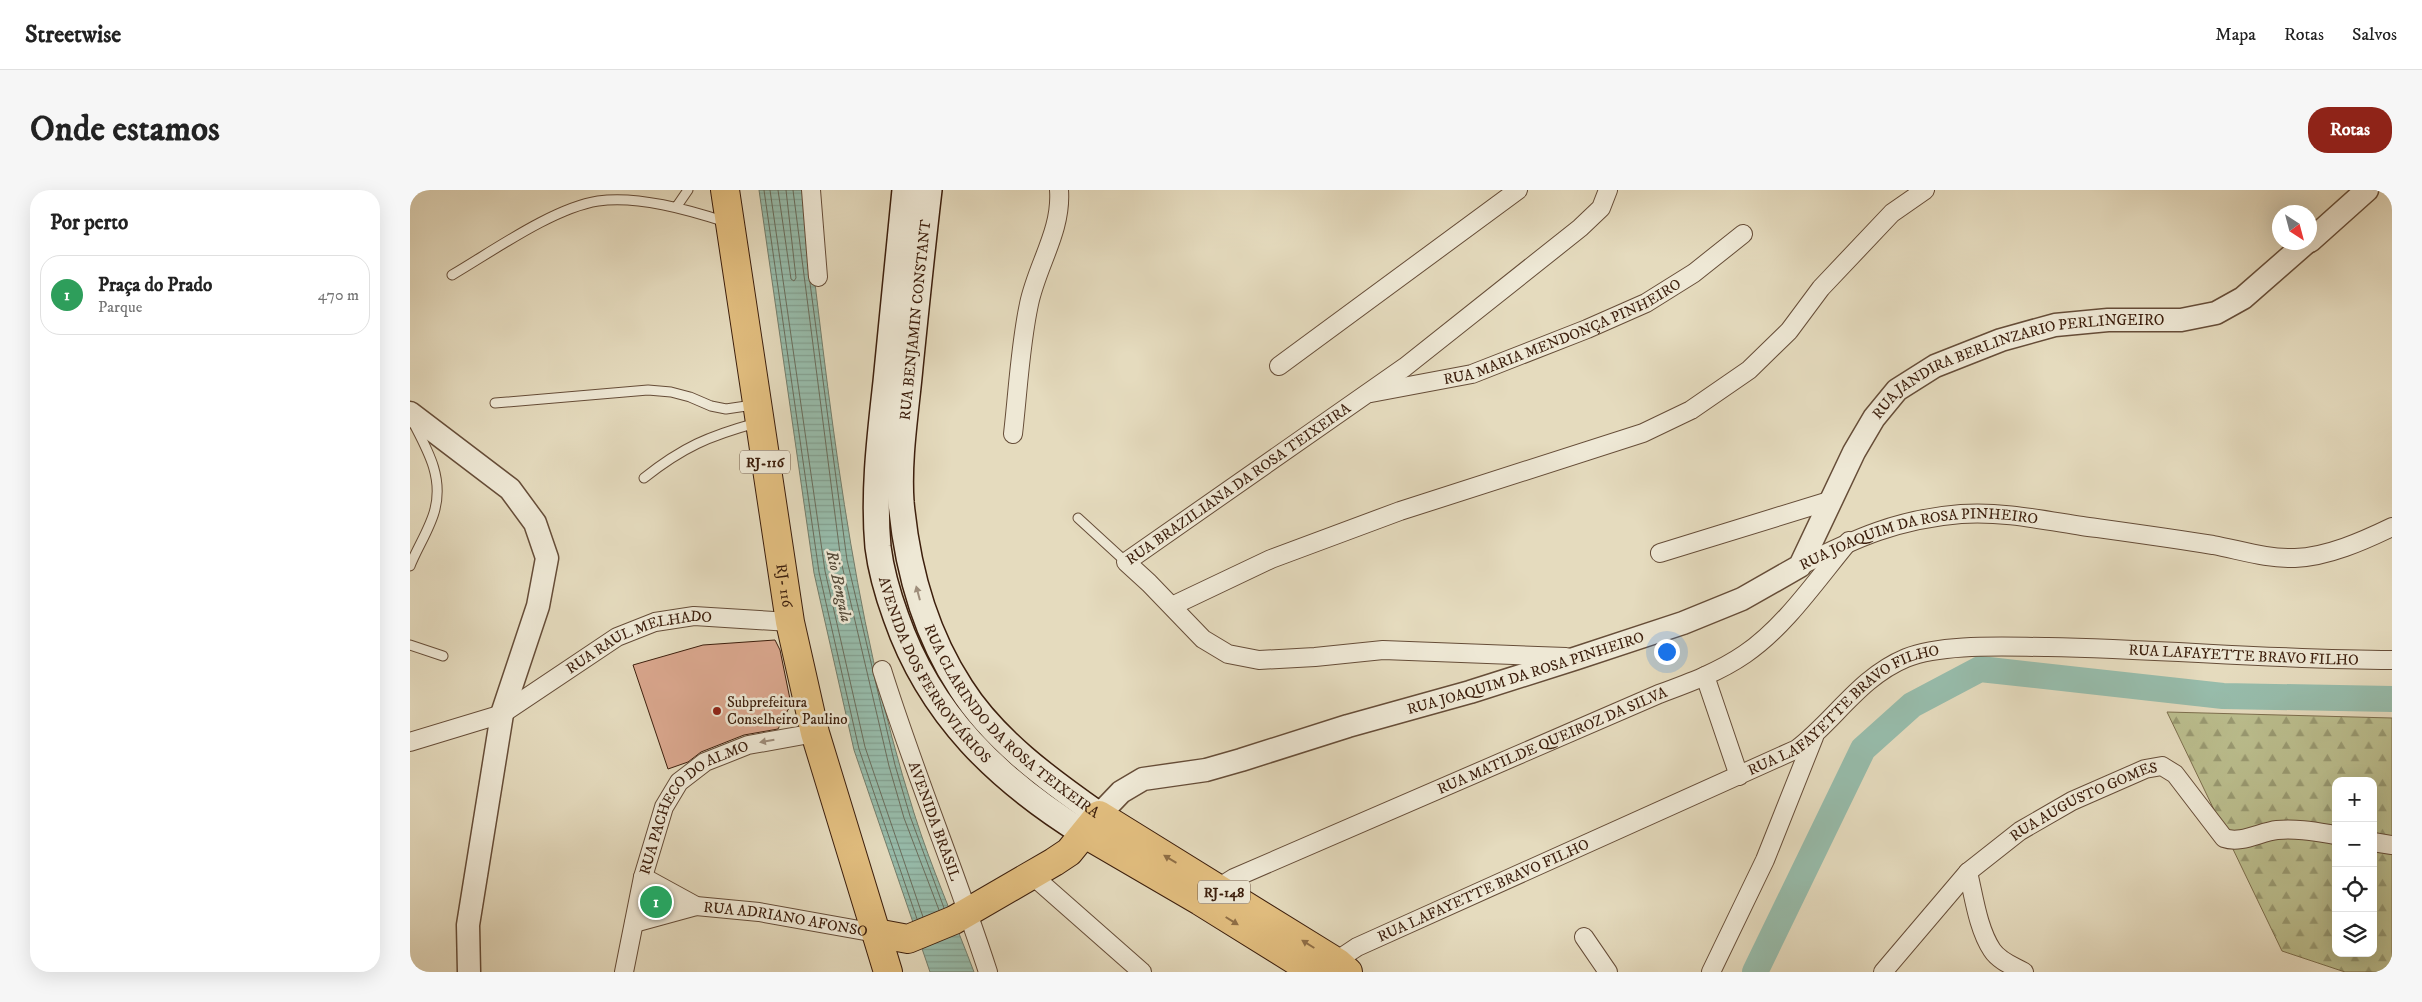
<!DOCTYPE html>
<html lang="pt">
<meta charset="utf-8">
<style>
body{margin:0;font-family:"IM FELL DW Pica",serif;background:#f6f6f6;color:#222}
.controls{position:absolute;right:15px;bottom:15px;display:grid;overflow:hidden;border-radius:10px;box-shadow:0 5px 20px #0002}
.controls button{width:45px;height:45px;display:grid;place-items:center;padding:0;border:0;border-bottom:1px solid #e0e0e0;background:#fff;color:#222;font:25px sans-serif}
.compass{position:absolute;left:1862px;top:15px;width:45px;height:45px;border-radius:50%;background:#fff;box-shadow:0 5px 20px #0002;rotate:144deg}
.you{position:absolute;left:1256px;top:461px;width:18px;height:18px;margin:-12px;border:4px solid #fff;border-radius:50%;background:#1a73e8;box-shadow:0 0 0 8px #1a73e833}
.badge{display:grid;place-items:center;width:32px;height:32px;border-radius:50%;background:#8f2418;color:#fff;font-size:16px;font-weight:700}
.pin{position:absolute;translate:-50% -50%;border:2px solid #fff;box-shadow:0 1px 5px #0006}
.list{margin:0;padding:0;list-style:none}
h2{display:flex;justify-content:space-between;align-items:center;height:65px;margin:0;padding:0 20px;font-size:21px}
h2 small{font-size:16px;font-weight:400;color:#767676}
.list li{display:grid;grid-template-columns:32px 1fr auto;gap:15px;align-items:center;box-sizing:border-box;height:80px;margin:0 10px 10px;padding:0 10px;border:1px solid #e0e0e0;border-radius:20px}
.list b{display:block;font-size:19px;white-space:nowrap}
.list p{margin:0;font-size:16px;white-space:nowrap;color:#767676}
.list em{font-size:16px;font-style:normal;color:#767676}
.icon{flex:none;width:28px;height:28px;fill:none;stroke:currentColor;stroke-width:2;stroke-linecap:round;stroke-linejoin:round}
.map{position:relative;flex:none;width:1982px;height:782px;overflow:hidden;border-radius:20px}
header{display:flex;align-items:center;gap:30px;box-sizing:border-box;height:70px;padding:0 25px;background:#fff;border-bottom:1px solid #e0e0e0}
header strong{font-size:24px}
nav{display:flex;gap:28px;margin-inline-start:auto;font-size:18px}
.intro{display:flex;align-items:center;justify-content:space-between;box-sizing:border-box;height:120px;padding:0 30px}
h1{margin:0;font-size:35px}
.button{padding:12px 22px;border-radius:20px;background:#8f2418;color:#fff;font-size:18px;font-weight:700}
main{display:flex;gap:30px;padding:0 30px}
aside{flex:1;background:#fff;border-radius:20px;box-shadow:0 5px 20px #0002}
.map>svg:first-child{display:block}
.green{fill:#bbbe8e;stroke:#7c6e4d}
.forest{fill:url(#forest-firs);stroke:#7c6e4d;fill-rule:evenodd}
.water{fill:url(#water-rules);stroke:#737d6b}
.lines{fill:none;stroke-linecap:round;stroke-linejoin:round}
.shore{stroke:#6a6d5c;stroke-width:1}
.river{stroke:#97bcab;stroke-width:26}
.building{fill:#daa78e;stroke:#3c1e0c}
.service-casing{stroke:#664d38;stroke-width:11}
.minor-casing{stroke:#664d38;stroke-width:20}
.tertiary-casing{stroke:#664d38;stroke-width:25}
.secondary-casing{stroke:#3c1e0c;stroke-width:28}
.primary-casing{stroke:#3c1e0c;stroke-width:30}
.service{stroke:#eee8d5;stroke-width:9}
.minor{stroke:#eee8d5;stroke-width:18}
.tertiary{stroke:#eee8d5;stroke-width:22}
.secondary{stroke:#eee8d5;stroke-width:25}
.primary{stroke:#e2be7f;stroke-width:28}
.oneway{fill:#9e8d7b}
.oneway2{fill:#8f6e46}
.poi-dot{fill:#8f2418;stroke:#eee8d5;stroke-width:2}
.labels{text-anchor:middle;stroke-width:5;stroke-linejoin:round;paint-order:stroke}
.shield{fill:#eee8d5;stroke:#715b48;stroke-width:1}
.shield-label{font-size:14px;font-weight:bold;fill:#3c1e0c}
.street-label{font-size:15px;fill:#3c1e0c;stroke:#eee8d5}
.poi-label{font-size:15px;fill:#3c1e0c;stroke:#eee8d5;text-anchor:start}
.water-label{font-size:16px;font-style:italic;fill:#574d3c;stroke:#eee8d5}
</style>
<header>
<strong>Streetwise</strong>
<nav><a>Mapa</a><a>Rotas</a><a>Salvos</a></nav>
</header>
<div class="intro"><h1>Onde estamos</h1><a class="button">Rotas</a></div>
<main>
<aside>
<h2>Por perto<small></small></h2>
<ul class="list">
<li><span class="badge" style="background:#2e9e5b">1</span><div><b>Praça do Prado</b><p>Parque</p></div><em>470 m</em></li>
</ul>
</aside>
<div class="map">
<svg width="1982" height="782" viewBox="0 0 1982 782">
<defs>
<pattern id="forest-firs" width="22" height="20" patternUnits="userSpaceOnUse" patternTransform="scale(1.25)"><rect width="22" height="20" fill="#bbbe8e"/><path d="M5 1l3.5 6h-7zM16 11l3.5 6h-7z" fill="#999a72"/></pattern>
<pattern id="water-rules" width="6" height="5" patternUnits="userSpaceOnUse" patternTransform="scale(1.25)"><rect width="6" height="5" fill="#97bcab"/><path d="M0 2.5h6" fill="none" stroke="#83a192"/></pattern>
</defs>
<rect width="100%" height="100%" fill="#e5dbbe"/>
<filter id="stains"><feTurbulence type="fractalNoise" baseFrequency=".004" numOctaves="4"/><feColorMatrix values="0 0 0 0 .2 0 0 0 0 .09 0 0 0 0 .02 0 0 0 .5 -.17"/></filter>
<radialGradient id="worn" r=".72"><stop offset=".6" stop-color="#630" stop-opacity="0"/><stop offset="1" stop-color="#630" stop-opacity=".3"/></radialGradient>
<!-- green -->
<path class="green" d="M241,698l23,21 -33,8z"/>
<!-- forest -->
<path class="forest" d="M1757,522l225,6v254h-47l-63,-21zM1926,591h37v172h-37z"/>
<!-- water -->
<path class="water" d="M349,0h45c25,209 46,422 110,623 17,54 40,106 60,159h-44l-76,-222 -40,-177z"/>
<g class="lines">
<!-- shore -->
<path class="shore" d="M354,0l55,382 40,177 58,170
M360,0l55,381 40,176 58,170
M368,0l13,89 3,2 2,-3 -10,-88
M383,0l48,371 48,205 15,52 35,92
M400,93l37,277 48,205 15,51 34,92"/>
<!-- river -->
<path class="river" d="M1345,782l108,-223 49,-44 68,-36 243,27 169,3"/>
</g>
<!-- building -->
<path class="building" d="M365,450l5,10 11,54 -13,25 -34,6 -43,17 -13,10 -20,7 -35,-104 70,-20z"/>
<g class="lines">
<defs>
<path id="service" d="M267,16l11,-16
M42,85c41,-24 101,-67 146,-74 39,-6 91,9 128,21
M85,213l153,-13 23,2 19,5 21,9 15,3 27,-4
M234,288c39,-31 65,-42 112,-55
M668,328l48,44
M0,376c7,-18 21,-39 25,-57 8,-32 -7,-58 -21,-85
M0,455l33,11"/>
<g id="minor">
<path d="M401,0l7,87"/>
<path d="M869,176l239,-176"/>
<path id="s1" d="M961,203l101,-19 115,-45 59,-26 48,-30 49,-39"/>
<path d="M603,244c5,-43 7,-88 16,-130 8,-39 33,-73 30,-114"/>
<path d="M1250,363l172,-53"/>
<path id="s2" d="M1390,376c56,-28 98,-47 161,-52 40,-3 82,6 121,12 43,6 87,12 131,19 27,5 54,14 82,13 32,-1 68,-17 97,-31"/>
<path d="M762,416l99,-47 129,-48 243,-78 48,-23 58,-40 40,-39 32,-43 71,-75 33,-23"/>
<path id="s3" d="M1156,467l-183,-7 -68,7 -56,3 -31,-6 -25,-15 -54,-56 -23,-21 279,-195 175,-139 21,-20 7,-18"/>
<path id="s4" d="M472,480c32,102 73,200 106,302"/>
<path d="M1295,486l34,100"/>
<path id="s5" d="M0,552l92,-28 115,-77 38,-15 39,-6 96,6"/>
<path d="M1963,652l19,3"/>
<path d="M1558,682c6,25 10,57 24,78 7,11 21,16 32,22"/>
<path d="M623,686l109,96"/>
<path id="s6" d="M233,687l53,29 63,6 117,21"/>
<path id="s7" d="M800,703l24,-15 425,-184c30,-11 60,-22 86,-40 40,-27 73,-76 104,-113"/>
<path d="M224,733l62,-17"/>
<path d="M1174,747l24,35"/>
<path id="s8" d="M923,780l12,-15 12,-8 440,-198c38,-29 63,-72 109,-91 37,-15 102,-11 142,-11 115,2 230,13 344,13"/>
<path id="s9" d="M214,782l19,-95 21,-70 15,-25 26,-20 43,-17 67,-12"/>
<path d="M1301,782l54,-112 49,-123"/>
<path id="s10" d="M1473,782l85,-100 52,-41 52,-30 73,-32 17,-3 13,8 49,64c17,6 36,-6 53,-8 20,-2 40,2 59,5"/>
</g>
<g id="tertiary">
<path d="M1900,51l57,-51"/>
<path d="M0,223l100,76 25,34 12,35 -9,48 -36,108 -34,211 1,47"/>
<path id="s11" d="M689,625l22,-23 22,-13 63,-9 35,-10 107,-34 122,-34 107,-34 106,-35 59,-24 58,-33 54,-114 20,-34 23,-28 38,-24 66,-26 54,-15 53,-5h73l35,-7 27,-15 64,-56"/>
</g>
<g id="secondary">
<path id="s12" d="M495,0c-6,64 -13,128 -19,192 -6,54 -13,110 -8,165 3,24 10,48 18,70 34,98 102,163 189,217"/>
<path id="s13" d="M519,0c-7,59 -13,118 -19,177 -4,44 -12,91 -9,135 6,65 24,131 60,186 33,52 88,92 138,127"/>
</g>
<g id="primary">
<path id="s14" d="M315,0l65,432 25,111 73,239"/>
<path d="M675,644l115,67 114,71"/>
<path d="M466,743l32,6 46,-19 100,-58 15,-10 30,-37 239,148 10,9"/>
</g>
</defs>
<!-- service casing -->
<use href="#service" class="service-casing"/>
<!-- minor casing -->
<use href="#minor" class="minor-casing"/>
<!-- tertiary casing -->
<use href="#tertiary" class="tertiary-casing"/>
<!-- secondary casing -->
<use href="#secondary" class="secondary-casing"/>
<!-- primary casing -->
<use href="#primary" class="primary-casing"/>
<!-- service -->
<use href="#service" class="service"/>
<!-- minor -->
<use href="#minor" class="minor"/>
<!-- tertiary -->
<use href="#tertiary" class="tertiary"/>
<!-- secondary -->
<use href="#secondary" class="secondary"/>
<!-- primary -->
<use href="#primary" class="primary"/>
</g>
<!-- one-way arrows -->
<defs><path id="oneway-solid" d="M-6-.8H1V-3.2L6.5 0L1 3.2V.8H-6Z" transform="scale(1.25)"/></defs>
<g class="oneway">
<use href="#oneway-solid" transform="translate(508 403) rotate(-105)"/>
<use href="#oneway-solid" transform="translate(357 551) rotate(170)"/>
</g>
<g class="oneway2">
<use href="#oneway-solid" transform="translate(760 669) rotate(-149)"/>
<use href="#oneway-solid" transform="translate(822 731) rotate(32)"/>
<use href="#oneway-solid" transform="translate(898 754) rotate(-148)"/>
</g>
<!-- markers -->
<circle class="poi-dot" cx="307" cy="521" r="5"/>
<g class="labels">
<!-- shield labels -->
<g class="shield">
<rect x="330" y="260.5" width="50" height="23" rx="4"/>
<rect x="788" y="690.5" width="52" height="23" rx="4"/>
</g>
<g class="shield-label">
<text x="355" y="277">RJ-116</text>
<text x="814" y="707">RJ-148</text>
</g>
<!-- street labels -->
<g class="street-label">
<text transform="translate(505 130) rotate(-84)" y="5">RUA BENJAMIN CONSTANT</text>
<text dy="5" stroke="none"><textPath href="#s1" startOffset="202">RUA MARIA MENDONÇA PINHEIRO</textPath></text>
<text dy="5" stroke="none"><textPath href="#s11" startOffset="1076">RUA JANDIRA BERLINZARIO PERLINGEIRO</textPath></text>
<text dy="5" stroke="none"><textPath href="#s3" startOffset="614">RUA BRAZILIANA DA ROSA TEIXEIRA</textPath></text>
<text dy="5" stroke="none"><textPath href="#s2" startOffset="124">RUA JOAQUIM DA ROSA PINHEIRO</textPath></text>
<text dy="5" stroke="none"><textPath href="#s14" startOffset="400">RJ- 116</textPath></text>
<text dy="5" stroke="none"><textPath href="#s5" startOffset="254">RUA RAUL MELHADO</textPath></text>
<text dy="5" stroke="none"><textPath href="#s8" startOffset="998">RUA LAFAYETTE BRAVO FILHO</textPath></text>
<text dy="5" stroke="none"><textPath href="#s12" startOffset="496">AVENIDA DOS FERROVIÁRIOS</textPath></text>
<text dy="5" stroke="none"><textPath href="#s11" startOffset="455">RUA JOAQUIM DA ROSA PINHEIRO</textPath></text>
<text dy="5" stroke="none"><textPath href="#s8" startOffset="578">RUA LAFAYETTE BRAVO FILHO</textPath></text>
<text dy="5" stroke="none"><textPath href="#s13" startOffset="569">RUA CLARINDO DA ROSA TEIXEIRA</textPath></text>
<text dy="5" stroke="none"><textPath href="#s7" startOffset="375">RUA MATILDE QUEIROZ DA SILVA</textPath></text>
<text dy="5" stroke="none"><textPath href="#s10" startOffset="268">RUA AUGUSTO GOMES</textPath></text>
<text dy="5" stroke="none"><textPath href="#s9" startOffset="189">RUA PACHECO DO ALMO</textPath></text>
<text dy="5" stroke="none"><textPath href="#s4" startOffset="160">AVENIDA BRASIL</textPath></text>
<text dy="5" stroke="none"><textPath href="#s8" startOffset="172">RUA LAFAYETTE BRAVO FILHO</textPath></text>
<text dy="5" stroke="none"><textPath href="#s6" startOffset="151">RUA ADRIANO AFONSO</textPath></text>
</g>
<!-- poi labels -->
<g class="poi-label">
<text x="317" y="517">Subprefeitura<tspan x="317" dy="17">Conselheiro Paulino</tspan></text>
</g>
<!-- water labels -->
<g class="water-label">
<text transform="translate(430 396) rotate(78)" y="6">Rio Bengala</text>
</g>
</g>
<rect width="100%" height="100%" filter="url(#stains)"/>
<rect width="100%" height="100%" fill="url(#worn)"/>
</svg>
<div class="controls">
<button>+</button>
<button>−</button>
<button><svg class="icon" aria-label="locate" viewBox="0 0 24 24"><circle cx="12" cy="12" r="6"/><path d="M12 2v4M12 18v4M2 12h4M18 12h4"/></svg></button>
<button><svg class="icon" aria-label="layers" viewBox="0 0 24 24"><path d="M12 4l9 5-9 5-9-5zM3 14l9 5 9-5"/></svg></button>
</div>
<svg class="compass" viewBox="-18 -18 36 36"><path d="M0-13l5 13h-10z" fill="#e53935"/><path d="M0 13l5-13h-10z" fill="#767676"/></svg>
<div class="you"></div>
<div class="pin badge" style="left:246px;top:712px;background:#2e9e5b">1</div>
</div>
</main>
